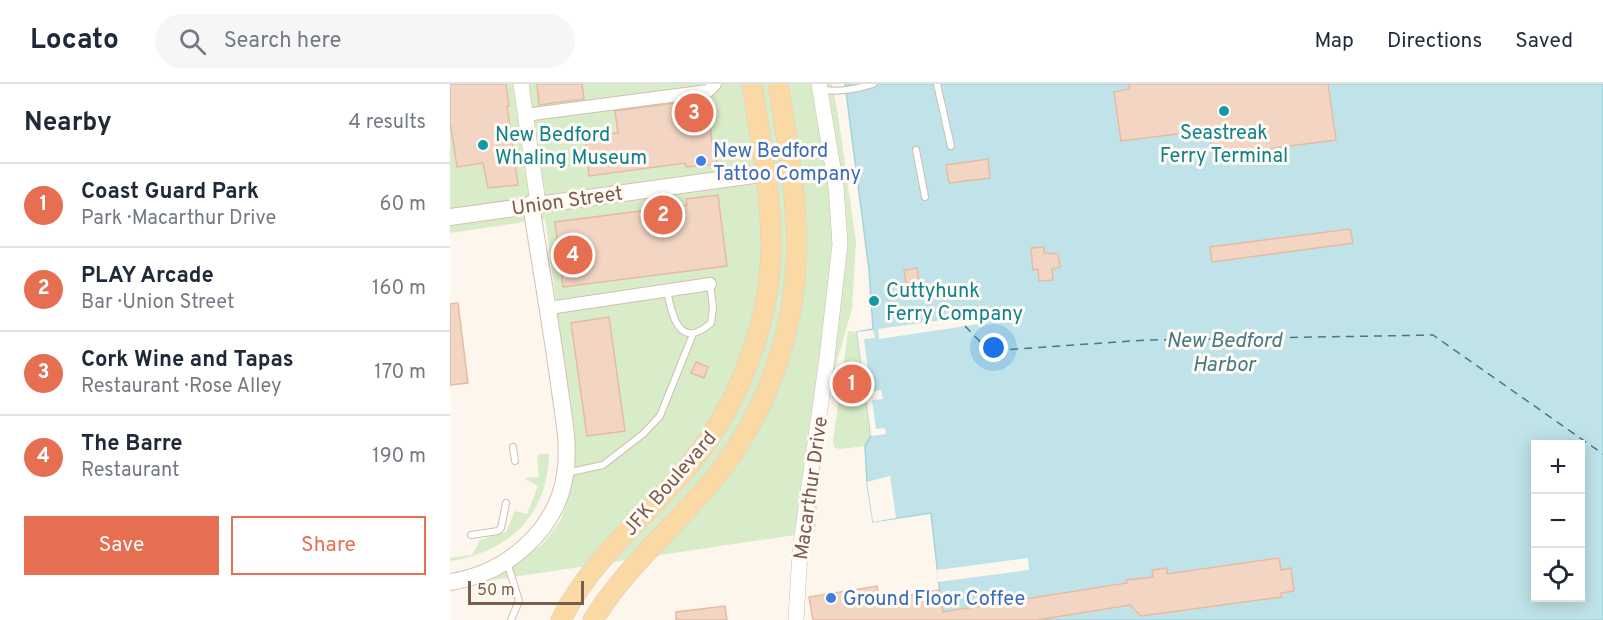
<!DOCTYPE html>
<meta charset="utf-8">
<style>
body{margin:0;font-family:Overpass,sans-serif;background:#f6f6f7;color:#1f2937}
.controls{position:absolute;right:18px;bottom:18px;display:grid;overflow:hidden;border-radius:0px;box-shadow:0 3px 15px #0003}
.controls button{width:54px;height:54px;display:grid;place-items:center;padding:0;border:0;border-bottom:2px solid #e0e1e3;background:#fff;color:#1f2937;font:30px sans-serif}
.scale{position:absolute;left:18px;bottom:15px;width:116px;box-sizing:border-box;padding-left:6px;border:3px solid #7a5c4d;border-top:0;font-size:16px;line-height:21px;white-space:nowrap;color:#7a5c4d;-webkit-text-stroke:4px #fffaf3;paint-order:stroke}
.you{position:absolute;left:544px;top:264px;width:21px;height:21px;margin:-15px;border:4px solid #fff;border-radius:50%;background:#1a73e8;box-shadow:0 0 0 9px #1a73e833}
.badge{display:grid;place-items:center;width:39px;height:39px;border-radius:50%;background:#e76f51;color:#fff;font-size:20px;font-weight:700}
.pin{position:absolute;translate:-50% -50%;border:3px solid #fff;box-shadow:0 2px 6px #0006}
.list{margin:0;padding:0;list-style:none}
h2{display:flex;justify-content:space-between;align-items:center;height:78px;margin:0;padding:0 24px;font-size:26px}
h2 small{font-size:20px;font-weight:400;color:#747a83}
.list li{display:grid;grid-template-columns:39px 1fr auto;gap:18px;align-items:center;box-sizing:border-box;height:84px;padding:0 24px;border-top:2px solid #e0e1e3}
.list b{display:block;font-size:22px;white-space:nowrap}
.list p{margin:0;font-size:20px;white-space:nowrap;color:#747a83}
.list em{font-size:20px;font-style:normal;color:#747a83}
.actions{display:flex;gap:12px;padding:18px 24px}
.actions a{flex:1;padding:14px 0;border:2px solid #e76f51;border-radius:0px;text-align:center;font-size:21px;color:#e76f51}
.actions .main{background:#e76f51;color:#fff}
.icon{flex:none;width:33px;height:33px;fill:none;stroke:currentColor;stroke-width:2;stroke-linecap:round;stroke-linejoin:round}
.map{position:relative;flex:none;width:1153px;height:536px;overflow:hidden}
header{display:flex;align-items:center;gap:36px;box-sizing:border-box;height:84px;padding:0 30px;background:#fff;border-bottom:2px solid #e0e1e3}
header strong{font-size:28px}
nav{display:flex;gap:33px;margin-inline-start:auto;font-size:21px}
.search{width:420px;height:54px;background:#f6f6f7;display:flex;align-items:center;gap:15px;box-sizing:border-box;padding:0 21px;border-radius:33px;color:#747a83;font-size:22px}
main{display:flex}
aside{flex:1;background:#fff}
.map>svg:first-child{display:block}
.green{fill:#d8ecc9}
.water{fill:#bfe3e8;stroke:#a5d3da;stroke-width:1.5;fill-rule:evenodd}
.pier{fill:#fdf6ec}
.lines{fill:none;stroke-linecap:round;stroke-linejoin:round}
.ferry{stroke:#437c86;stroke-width:1.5;stroke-dasharray:8 6;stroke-linecap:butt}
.building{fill:#f3d5c3;stroke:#e6bba3;stroke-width:1.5}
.service-casing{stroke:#d1beb0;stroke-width:8}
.minor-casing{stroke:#d1beb0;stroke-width:14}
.tertiary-casing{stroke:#d1beb0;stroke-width:16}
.secondary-casing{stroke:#d6c0b0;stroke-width:18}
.primary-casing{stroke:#dad1cd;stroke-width:21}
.service{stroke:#fff;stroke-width:6}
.minor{stroke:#fff;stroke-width:12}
.tertiary{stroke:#fff;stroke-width:15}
.secondary{stroke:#fff;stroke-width:16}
.primary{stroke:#fbd9a5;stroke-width:20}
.culture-dot{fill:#0f9aa8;stroke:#fffaf3;stroke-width:2}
.shop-dot{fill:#3f7fe0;stroke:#fffaf3;stroke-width:2}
.labels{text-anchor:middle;stroke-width:6;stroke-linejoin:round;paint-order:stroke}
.culture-label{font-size:20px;fill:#0d838f;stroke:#fffaf3;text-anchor:start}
.shop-label{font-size:20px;fill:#366cbe;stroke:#fffaf3;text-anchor:start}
.street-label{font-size:20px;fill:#7a5c4d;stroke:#fffaf3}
.water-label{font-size:21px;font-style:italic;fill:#437c86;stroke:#fffaf3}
</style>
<header>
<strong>Locato</strong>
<div class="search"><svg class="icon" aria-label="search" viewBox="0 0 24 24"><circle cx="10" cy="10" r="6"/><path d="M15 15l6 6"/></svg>Search here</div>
<nav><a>Map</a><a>Directions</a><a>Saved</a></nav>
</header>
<main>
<aside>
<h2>Nearby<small>4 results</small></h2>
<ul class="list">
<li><span class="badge">1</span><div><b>Coast Guard Park</b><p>Park · Macarthur Drive</p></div><em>60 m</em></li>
<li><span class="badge">2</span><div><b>PLAY Arcade</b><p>Bar · Union Street</p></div><em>160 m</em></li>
<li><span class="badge">3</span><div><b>Cork Wine and Tapas</b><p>Restaurant · Rose Alley</p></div><em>170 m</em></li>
<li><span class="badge">4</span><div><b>The Barre</b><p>Restaurant</p></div><em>190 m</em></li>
</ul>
<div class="actions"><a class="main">Save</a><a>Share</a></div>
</aside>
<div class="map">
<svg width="1153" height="536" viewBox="0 0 1153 536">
<rect width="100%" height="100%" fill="#fdf6ec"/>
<!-- green -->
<path class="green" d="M0,0h382l6,31 18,127 -4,67 -18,63 -11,63 -8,97 -335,50 62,-37 19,-25 12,-38 1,-45 -29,-218 -95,14z
M398,247l9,1 14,104 -6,10 -24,3 -6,-1 -2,-6z
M89,370h10c-1,61 -40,98 -99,107v-3l22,-3 8,-15 26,-8 9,-21 12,3 11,-28 -14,-8 15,-1 -2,-18z"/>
<!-- water -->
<path class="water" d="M395,0h758v536h-660l-12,-107 -58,9 -6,-40 -2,-36 6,-10 -14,-104 16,-3 -4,-59zM1086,360h44v154h-44z"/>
<!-- pier -->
<path class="pier" d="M535,230l1,9 -107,16 -1,-10z
M423,246l2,8 -11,1 7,53 10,-2 2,9 -11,1 4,29 9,-1 1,6 -15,2 -14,-104z
M440,392l6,42 -23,4 -6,-40z
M578,474l1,12 -91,12 -1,-12z"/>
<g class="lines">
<!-- ferry -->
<path class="ferry" d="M515,242l24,25 157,-11 287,-5 170,119"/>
</g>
<!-- building -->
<path class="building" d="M0,0h56l3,22h-2l11,79 -30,3 -5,-25 -26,4 -7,-45z
M87,0h45l2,15 -45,6z
M679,0h199l8,56 -123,16 -4,-26 -88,11 -7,-49 15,-3z
M257,15l5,43h3l2,22 -31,3 -1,-4 -96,13 -4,-40 33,-3 -3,-22z
M538,75l2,19 -41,5 -3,-18z
M268,111l9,71 -164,21 -8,-65 132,-17 -1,-6z
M900,145l3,14 -141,19 -2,-15z
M594,163v6l14,1 2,13 -8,2 1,11 -14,1 -1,-12 -5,1 -2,-22z
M467,184l2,14 -13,1 -2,-13z
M8,219l10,80 -18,2v-81z
M159,233l16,114 -38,5 -16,-113z
M246,278l12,5 -4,11 -13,-5z
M829,474l2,12 10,-2 3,23 -13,2 1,4 -141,19 -11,-11 -93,15h-224l-4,-23 68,-11 2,14 60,-10 4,22 184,-29 -1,-3 27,-3 -1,-7 15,-2v6z
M275,522l2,14h-51v-8z"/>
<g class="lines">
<defs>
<path id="service" d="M487,0l14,62
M370,5c17,4 37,0 53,-5
M466,66l9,47
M217,207c5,24 12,60 44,32l2,-16 -3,-23
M63,363l2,14
M116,389l37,-8 40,-31 17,-18 33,-82
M21,451l27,-4 3,-3 5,-25
M57,478l12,39 -8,19"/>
<path id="minor" d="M75,31l183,-24 7,-7
M99,224l161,-24"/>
<path id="tertiary" d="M71,0l17,119
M346,536l4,-69 27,-193 13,-114 -4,-58 -17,-102"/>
<path id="secondary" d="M0,133l340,-47
M0,498c55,-8 106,-50 115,-107 5,-30 -2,-61 -6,-91 -8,-60 -19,-120 -28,-180"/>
<path id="primary" d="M111,536c29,-59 81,-100 124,-150 52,-61 85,-143 86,-224 0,-54 -11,-108 -19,-162
M143,536c34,-55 84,-95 124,-145 48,-61 76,-137 79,-214 3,-59 -9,-119 -18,-177"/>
</defs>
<!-- service casing -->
<use href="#service" class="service-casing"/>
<!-- minor casing -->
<use href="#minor" class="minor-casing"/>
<!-- tertiary casing -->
<use href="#tertiary" class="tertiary-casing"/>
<!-- secondary casing -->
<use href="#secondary" class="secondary-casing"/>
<!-- primary casing -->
<use href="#primary" class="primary-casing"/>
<!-- service -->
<use href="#service" class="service"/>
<!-- minor -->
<use href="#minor" class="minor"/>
<!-- tertiary -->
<use href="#tertiary" class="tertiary"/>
<!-- secondary -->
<use href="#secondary" class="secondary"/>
<!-- primary -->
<use href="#primary" class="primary"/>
</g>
<!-- markers -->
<g class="culture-dot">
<circle cx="774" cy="27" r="6"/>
<circle cx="33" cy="61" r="6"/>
<circle cx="424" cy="217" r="6"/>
</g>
<g class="shop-dot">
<circle cx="251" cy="77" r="6"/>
<circle cx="381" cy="514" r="6"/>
</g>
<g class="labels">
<!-- culture labels -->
<g class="culture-label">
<text x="774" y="55" text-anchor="middle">Seastreak<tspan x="774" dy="23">Ferry Terminal</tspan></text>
<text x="45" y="57">New Bedford<tspan x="45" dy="23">Whaling Museum</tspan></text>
<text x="436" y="213">Cuttyhunk<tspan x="436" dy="23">Ferry Company</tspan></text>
</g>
<!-- shop labels -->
<g class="shop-label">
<text x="263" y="73">New Bedford<tspan x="263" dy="23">Tattoo Company</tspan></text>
<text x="393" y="521">Ground Floor Coffee</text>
</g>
<!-- street labels -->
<g class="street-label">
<text transform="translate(117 116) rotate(-8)" y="7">Union Street</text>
<text transform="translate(219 399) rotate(-49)" y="7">JFK Boulevard</text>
<text transform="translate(360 404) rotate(-82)" y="7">Macarthur Drive</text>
</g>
<!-- water labels -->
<g class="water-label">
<text x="774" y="263">New Bedford<tspan x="774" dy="24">Harbor</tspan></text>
</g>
</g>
</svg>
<div class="controls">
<button>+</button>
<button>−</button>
<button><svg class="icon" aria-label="locate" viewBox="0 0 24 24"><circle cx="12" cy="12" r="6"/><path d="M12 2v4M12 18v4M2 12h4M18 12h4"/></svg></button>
</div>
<div class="scale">50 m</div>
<div class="you"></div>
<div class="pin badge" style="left:402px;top:300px">1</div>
<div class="pin badge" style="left:213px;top:131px">2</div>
<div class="pin badge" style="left:244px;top:29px">3</div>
<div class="pin badge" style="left:123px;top:171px">4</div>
</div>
</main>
